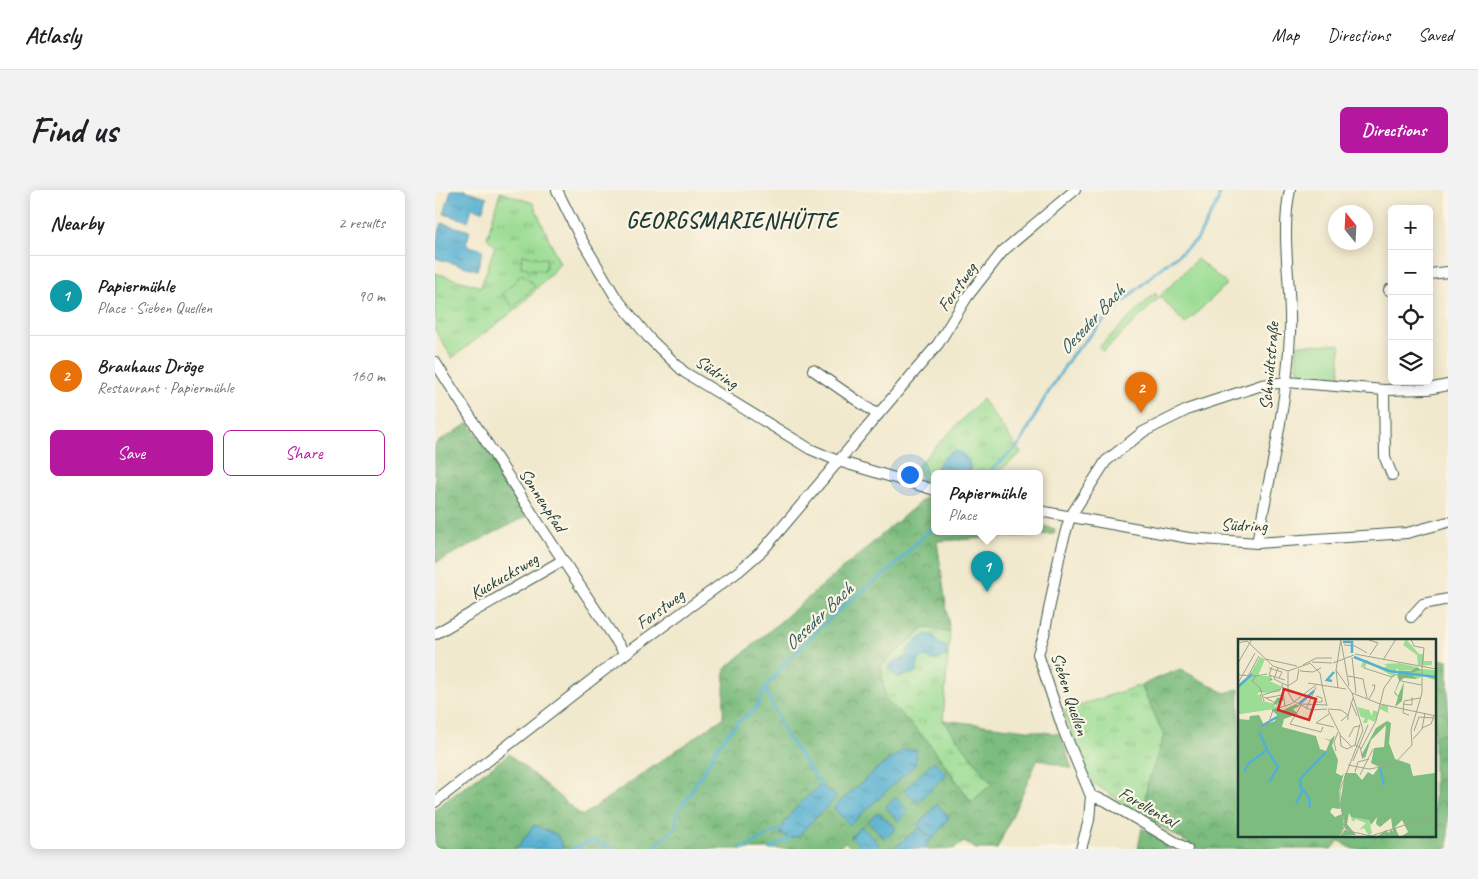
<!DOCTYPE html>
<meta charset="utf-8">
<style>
body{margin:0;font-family:Caveat,sans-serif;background:#f2f2f2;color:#202124}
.controls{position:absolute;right:15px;top:15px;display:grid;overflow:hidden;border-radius:8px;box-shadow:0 2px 12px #0003}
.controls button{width:45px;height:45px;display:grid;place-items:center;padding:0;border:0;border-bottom:1px solid #e0e0e0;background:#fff;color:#202124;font:25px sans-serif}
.compass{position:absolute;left:893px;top:15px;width:45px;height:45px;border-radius:50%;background:#fff;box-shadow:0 2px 12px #0003;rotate:342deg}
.you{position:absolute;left:474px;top:284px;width:18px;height:18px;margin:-12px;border:4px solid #fff;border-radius:50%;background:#1a73e8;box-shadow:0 0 0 8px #1a73e833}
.badge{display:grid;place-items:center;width:32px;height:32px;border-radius:50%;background:#b5179e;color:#fff;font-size:16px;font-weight:700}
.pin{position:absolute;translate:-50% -41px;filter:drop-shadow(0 1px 2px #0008)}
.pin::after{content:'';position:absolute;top:26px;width:18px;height:15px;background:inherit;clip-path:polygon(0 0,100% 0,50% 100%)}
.popup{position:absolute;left:496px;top:280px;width:112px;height:65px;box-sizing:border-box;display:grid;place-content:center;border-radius:8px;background:#fff;filter:drop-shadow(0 1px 4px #0005);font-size:16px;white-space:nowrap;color:#757577}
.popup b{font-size:19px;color:#202124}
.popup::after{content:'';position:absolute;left:50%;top:100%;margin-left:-10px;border:10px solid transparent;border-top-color:#fff}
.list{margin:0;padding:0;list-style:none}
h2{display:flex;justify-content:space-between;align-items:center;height:65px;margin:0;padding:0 20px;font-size:21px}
h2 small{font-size:16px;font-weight:400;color:#757577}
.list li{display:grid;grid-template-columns:32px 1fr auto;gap:15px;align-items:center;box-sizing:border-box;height:80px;padding:0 20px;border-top:1px solid #e0e0e0}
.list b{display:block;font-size:19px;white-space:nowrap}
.list p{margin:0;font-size:16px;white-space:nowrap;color:#757577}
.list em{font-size:16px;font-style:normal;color:#757577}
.actions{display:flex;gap:10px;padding:15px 20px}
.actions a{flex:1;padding:11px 0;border:1px solid #b5179e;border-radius:8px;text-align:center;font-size:18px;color:#b5179e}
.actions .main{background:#b5179e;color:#fff}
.icon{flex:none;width:28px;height:28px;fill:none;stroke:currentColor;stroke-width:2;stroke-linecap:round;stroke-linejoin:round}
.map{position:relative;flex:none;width:1013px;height:659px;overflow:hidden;border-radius:8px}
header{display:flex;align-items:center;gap:30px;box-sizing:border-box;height:70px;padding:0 25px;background:#fff;border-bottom:1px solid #e0e0e0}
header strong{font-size:24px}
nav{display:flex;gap:28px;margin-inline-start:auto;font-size:18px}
.intro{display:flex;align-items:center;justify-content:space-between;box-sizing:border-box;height:120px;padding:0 30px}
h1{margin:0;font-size:35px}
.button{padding:12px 22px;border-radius:8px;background:#b5179e;color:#fff;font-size:18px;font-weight:700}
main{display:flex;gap:30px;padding:0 30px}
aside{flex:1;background:#fff;border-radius:8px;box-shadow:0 2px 12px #0003}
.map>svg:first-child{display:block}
.grass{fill:url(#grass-tufts);stroke:#5d8d64}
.forest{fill:url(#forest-crowns);stroke:#4e7c59;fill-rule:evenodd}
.green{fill:#9bdd94;stroke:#5d8d64}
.water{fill:url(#water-ripples);stroke:#3a7683}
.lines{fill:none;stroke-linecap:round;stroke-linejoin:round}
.stream{stroke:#54b0d2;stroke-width:3}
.minor-casing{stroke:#3e574b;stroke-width:12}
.minor{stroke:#fff;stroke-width:10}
.labels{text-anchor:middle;stroke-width:4.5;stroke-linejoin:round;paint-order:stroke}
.street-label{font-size:18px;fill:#1f3d34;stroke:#fcf5e5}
.water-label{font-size:19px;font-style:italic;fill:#2c5a5c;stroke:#fcf5e5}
.district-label{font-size:22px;font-weight:bold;letter-spacing:1px;fill:#1f3d34;stroke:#fcf5e5}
.inset-river{fill:none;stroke:#54b0d2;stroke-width:2.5}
.inset-road{fill:none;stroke:#9da490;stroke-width:1}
.view{fill:#d62828;fill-opacity:0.15;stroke:#d62828;stroke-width:2.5}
.inset-edge{fill:none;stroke:#1f3d34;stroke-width:2.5}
</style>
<header>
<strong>Atlasly</strong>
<nav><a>Map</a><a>Directions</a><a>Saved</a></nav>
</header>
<div class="intro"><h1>Find us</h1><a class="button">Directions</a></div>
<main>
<aside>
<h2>Nearby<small>2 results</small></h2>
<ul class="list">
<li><span class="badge" style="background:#0f9aa8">1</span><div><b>Papiermühle</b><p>Place · Sieben Quellen</p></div><em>90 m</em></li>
<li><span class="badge" style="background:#e8710a">2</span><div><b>Brauhaus Dröge</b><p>Restaurant · Papiermühle</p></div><em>160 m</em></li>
</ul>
<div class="actions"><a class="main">Save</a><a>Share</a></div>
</aside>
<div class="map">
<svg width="1013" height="659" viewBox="0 0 1013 659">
<defs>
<pattern id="grass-tufts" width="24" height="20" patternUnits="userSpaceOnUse" patternTransform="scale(1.25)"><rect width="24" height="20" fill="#9bdd94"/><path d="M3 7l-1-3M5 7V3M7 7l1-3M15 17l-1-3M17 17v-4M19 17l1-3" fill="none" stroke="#7eb47a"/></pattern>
<pattern id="forest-crowns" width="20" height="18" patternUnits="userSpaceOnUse" patternTransform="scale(1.25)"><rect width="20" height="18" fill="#7cbc7e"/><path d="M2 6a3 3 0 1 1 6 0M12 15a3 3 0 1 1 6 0" fill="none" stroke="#659a68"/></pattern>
<pattern id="water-ripples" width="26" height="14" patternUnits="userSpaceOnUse" patternTransform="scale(1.25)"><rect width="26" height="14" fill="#54b0d2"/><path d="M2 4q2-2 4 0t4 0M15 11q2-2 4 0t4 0" fill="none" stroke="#4590ab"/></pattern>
</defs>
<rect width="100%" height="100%" fill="#fcf5e5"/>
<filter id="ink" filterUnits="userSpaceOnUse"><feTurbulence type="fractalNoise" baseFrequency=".02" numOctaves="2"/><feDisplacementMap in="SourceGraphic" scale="10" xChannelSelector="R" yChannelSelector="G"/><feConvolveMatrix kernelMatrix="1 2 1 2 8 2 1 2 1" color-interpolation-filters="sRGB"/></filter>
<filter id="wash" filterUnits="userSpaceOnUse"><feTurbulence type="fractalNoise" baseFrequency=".0096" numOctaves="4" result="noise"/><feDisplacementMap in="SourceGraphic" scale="20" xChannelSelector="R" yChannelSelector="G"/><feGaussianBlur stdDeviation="1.12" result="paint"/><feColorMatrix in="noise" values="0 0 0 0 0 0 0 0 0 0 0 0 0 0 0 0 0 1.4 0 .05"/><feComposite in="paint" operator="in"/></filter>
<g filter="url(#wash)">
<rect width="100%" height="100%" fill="#f1e9cd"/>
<!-- grass -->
<path class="grass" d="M65,2l33,11 27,61 -40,42 -68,52 -17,-28v-57l46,14 14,-41 -8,-8z
M547,209l39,54 -24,20h-62l-1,9 -13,-2 -4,-14z
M490,437l25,6 -7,87 49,64 -20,18 -46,-63 -41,-41 -4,-33z
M706,495l23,50 -17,52 -4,29 -53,-35 -27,-70z"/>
<!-- forest -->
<path class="forest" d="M34,233l60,92 -94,48v-119z
M491,307l8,2 1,32h104l1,-6 15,4 -1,5 -117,7 13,92 -25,-6 -44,39 4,32 41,41 45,63 21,-18 -49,-64 117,14 12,35 -34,-10 -41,90h-21l-12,-7 -11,7h-30l8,-9 -12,-12 -26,21h-19l5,-5 -28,-7 12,12h-11l-7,-7 -7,7h-274l-7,-14 -23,-10 -18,24h-81v-40l74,-55 73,62 141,-98 2,-49zM402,606c-11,15 -27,25 -38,40l-18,-2 3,-13z
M999,469l14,1v189h-95l-14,-8 -7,8h-134l-55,-33 4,-29 17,-52 -23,-50 39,-16 45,24 14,-4v146h195z
M707,638l32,21h-36z"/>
<!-- green -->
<path class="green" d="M87,65l25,4 -2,12 -24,-4z
M762,69l30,25 -42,40 -25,-28z
M87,84l13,12 -22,21 -11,-13z
M720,103l4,5 -56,54 -4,-5z
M905,154v36c-12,-1 -41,3 -43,-15 -1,-6 0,-14 0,-20z"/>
<!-- water -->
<path class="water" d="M16,0h13l23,7 -4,14 -11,-3 -4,13 -24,-7z
M7,33l28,8 -4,14 17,5 -6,20 -42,-12v-13z
M520,260c10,3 17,12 15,23h-35l-1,3h-1c4,-13 10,-19 22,-26z
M493,444l6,2 4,7 7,3 2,10c-13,3 -8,7 -22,1l-6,2 -3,14 -19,4 -9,-9 6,-7 12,-4c0,-12 12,-18 22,-23z
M468,560h14l-2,15 -65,60 -17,-17 45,-40z
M499,571l13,13 -30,29 -13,-13z
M386,595l16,12c-12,13 -27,24 -38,39l-9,2 -10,-4c7,-21 24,-35 41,-49z
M461,607l12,14 -10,10 -12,-14z
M502,614l12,13 -16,22 -15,-14z
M443,622l18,17 -11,10 -17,-18z
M99,635l23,10 7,14h-48z
M426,636l18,18 -5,5h-11l-12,-12z
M484,638l12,12 -8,9h-30z"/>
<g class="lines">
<!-- stream -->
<path class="stream" d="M553,283l32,-29 23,-43 29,-46 37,-40 47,-43 41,-32 21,-39 2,-11
M386,595l-36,-51 -20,-46 23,-28 46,-46 58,-46 43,-44
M136,659l22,-8 21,8
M217,659l24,-22 2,-16 11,-15 31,-53 19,-22 16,-11 10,-22
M306,659l41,-21
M335,659l20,-11"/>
</g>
</g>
<g filter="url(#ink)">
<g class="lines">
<defs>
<path id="minor" d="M122,0l23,47 35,59 33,41 36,35 126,77 28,12 97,29
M994,84l19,-2
M954,100l3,-1
M0,172l100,156 90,136
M378,180l65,45
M949,200l1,68 7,17
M604,321l150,27 68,5 150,-10 41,-11
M822,353c13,-69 30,-139 33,-209 2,-48 -10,-98 0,-144
M976,427l12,-13 25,-5
M0,444l128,-74
M656,606l15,5 81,48
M0,612l190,-148 114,-83 24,-21 175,-206 29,-47 36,-46 72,-61
M646,659l8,-29 2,-24 -28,-67 -25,-75 6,-19 17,-87 9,-31 36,-56 37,-29 46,-23 73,-24 25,-3 97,8 44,-1 20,-4"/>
</defs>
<!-- minor casing -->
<use href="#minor" class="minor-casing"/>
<!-- minor -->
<use href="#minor" class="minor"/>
</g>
</g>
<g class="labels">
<!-- street labels -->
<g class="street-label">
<text transform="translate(522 97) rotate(-55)" y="6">Forstweg</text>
<text transform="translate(834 176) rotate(-85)" y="6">Schmidtstraße</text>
<text transform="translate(282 182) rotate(33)" y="6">Südring</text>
<text transform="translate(108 310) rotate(57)" y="6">Sonnenpfad</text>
<text transform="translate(809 335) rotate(2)" y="6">Südring</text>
<text transform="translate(69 386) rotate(-30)" y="6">Kuckucksweg</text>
<text transform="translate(225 419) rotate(-36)" y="6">Forstweg</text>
<text transform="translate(635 504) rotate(72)" y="6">Sieben Quellen</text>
<text transform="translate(713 617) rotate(30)" y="6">Forellental</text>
</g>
<!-- water labels -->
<g class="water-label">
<text transform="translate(656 129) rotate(-47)" y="7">Oeseder Bach</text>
<text transform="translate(383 426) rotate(-44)" y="7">Oeseder Bach</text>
</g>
<!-- district labels -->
<g class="district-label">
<text x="297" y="38">GEORGSMARIENHÜTTE</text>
</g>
</g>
<!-- overview -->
<g transform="translate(803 449)">
<rect width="198" height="198" fill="#f1e9cd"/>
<path d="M168,0l13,15h5v7h8v4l-14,1 -1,-11 -14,-10zM128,15l18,10 15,-1 18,4v3l-18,1 -2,-3 -3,9 -27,-16 -2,7 -4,-1 2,-6 -6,-2 10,1 15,9 5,-3zM184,30l13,1v10l-7,-2 -2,-4 -9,5 -6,-6 -4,4 1,-5zM143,66h7v8l-8,-4 -5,13 -7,-3 -1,4h-4l2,-5 -4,-1 -4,-10 12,3 3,6 1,-6 5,2zM115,176l16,5 3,13 -3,3 -5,-8 -5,2 7,-7 -11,-4 -1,3 -3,-3z" fill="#9bdd94"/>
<path d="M179,28l4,3 -10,3 6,6 -13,-1 -4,3 -5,11 3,4 6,-14 -2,19 -7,6 3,-10 -4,-4 5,-12 -2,-10h14zM20,37l12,1 3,3 -4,1 13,6 -3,5h-22l-1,4 5,-2 1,7 11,3 4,-6 6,-1 1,3 -13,7 12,3 13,-6 4,2 -7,3 5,5 -14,5 -2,8 34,9 4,13 6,2 4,-10 -7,-3 7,2 5,-5 -3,11 6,14 -2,13 6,3 2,-3 -5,18 1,18 -8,-1 -2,4 5,5 7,-3 3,8 -5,14h-102v-152zM33,70l6,6 -2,6 -11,4 -5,-10 -9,1 -1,4 -10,-1v-5zM149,82l4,2 -2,20 6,16 15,5 3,12 22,-3v63h-33l6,-4 -6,-12 -7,7 4,9h-21l8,-6 3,3 2,-4 2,3 -2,-14 -11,9 -4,-3 1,-7 -6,8 -2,-5 -18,-3 -2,-4 -2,11 9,11 -15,1 3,-5h6l-5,-2 -5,-25 5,-31h11l6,7 6,-8 5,3 6,-8 -8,-4 3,-15 10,-1 2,-22 -15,15 -6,18 -4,-2 15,-28z" fill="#7cbc7e" fill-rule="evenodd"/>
<path d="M22,18l5,2 -7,17h14l-3,5 13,6 -3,5 -16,1 -2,-3 -5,6 5,-2 1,7 15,4h-6l6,2 -3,2 -35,5 -1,6v-36l11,-8z" fill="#9bdd94"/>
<path class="inset-river" d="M105,3h9v11M116,18l35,14 47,6M94,42l-5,-1 7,-8M0,48l14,-13M61,65l15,-13M22,88l17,-10M29,111l11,17 -9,15M142,129l4,17M6,132l5,-8 18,-13 -8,-18M61,145l10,14 1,9M58,165l6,-13 -2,-12 26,-27"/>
<path class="inset-road" d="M103,0l-5,31 16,23M173,0l3,7 10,2 -2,20M131,1l9,3 -8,12M103,2l8,45M0,4l9,-2 26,25 15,5 23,-8M106,6l11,1 12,7M117,15l81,15M114,18l4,36M27,20l32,7M145,21l13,-21M74,23l20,1M0,24l14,-24M95,24l21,-8M73,25l9,9 2,12M65,26l13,-7h16M34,28l-3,8 16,5M31,29l13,4 -3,6M40,29l-4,11 14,7M126,29l28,9 4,-3 5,7 20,4M98,31l2,18M50,32v21l5,9 18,9 16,-1M62,32l13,1 8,-4M0,36l18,1M10,37l11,-20M110,37l15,3 4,19M0,44l17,-30M70,44l38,6M44,45l3,22M84,46l5,21M50,47l9,-6 2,-11M114,54l28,11 56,12M25,56l18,-6M26,58l13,7v4M28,59l16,-3M131,60l5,-9 1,-5h-3M26,62l-4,-13 -8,-7 4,-5 11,-2M75,63h9v-4l-6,-2M113,63l6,14M165,65l9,1v-8M68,70l10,-22M90,70l13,1 7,5v5M90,71l12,24 1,12 6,3 8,-4 5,2 3,12M91,75l-13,9 18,4M171,76l-6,-2 1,-12 16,-3M103,82l7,-6 5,-17M85,88l-2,5 -31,-8 12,-20 25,1M20,89l10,-3 5,-15 18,-6 25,-19M184,89l9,-4 3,-8M176,92l5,-14 15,1M102,96l12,12M111,98l5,-10 6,-1M175,100l9,-10 3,-16M117,106l5,-21M123,110l15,-28 8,-33 8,-11M98,112l-2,-9 4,-10M115,122l15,-36M110,126l21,4 24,-4 19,-20 -1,-15 11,-37v-25M117,133l3,-10 11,-3M122,136l13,-26M106,191l27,6 65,-21M103,197l4,-12 -5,-20v-14l23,-60 -11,-37"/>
<path class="view" d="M46,50l32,10 -7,21 -31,-10z"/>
<rect width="198" height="198" class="inset-edge"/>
</g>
</svg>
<div class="controls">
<button>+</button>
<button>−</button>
<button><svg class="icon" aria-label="locate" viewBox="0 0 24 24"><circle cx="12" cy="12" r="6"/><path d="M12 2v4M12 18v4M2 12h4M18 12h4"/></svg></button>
<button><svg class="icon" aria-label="layers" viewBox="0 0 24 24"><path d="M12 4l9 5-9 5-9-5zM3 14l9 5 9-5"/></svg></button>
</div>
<svg class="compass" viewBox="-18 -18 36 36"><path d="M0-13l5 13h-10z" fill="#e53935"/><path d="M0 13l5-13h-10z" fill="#757577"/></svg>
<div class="you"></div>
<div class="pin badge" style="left:552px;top:402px;background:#0f9aa8">1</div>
<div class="popup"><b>Papiermühle</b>Place</div>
<div class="pin badge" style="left:706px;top:223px;background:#e8710a">2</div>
</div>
</main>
